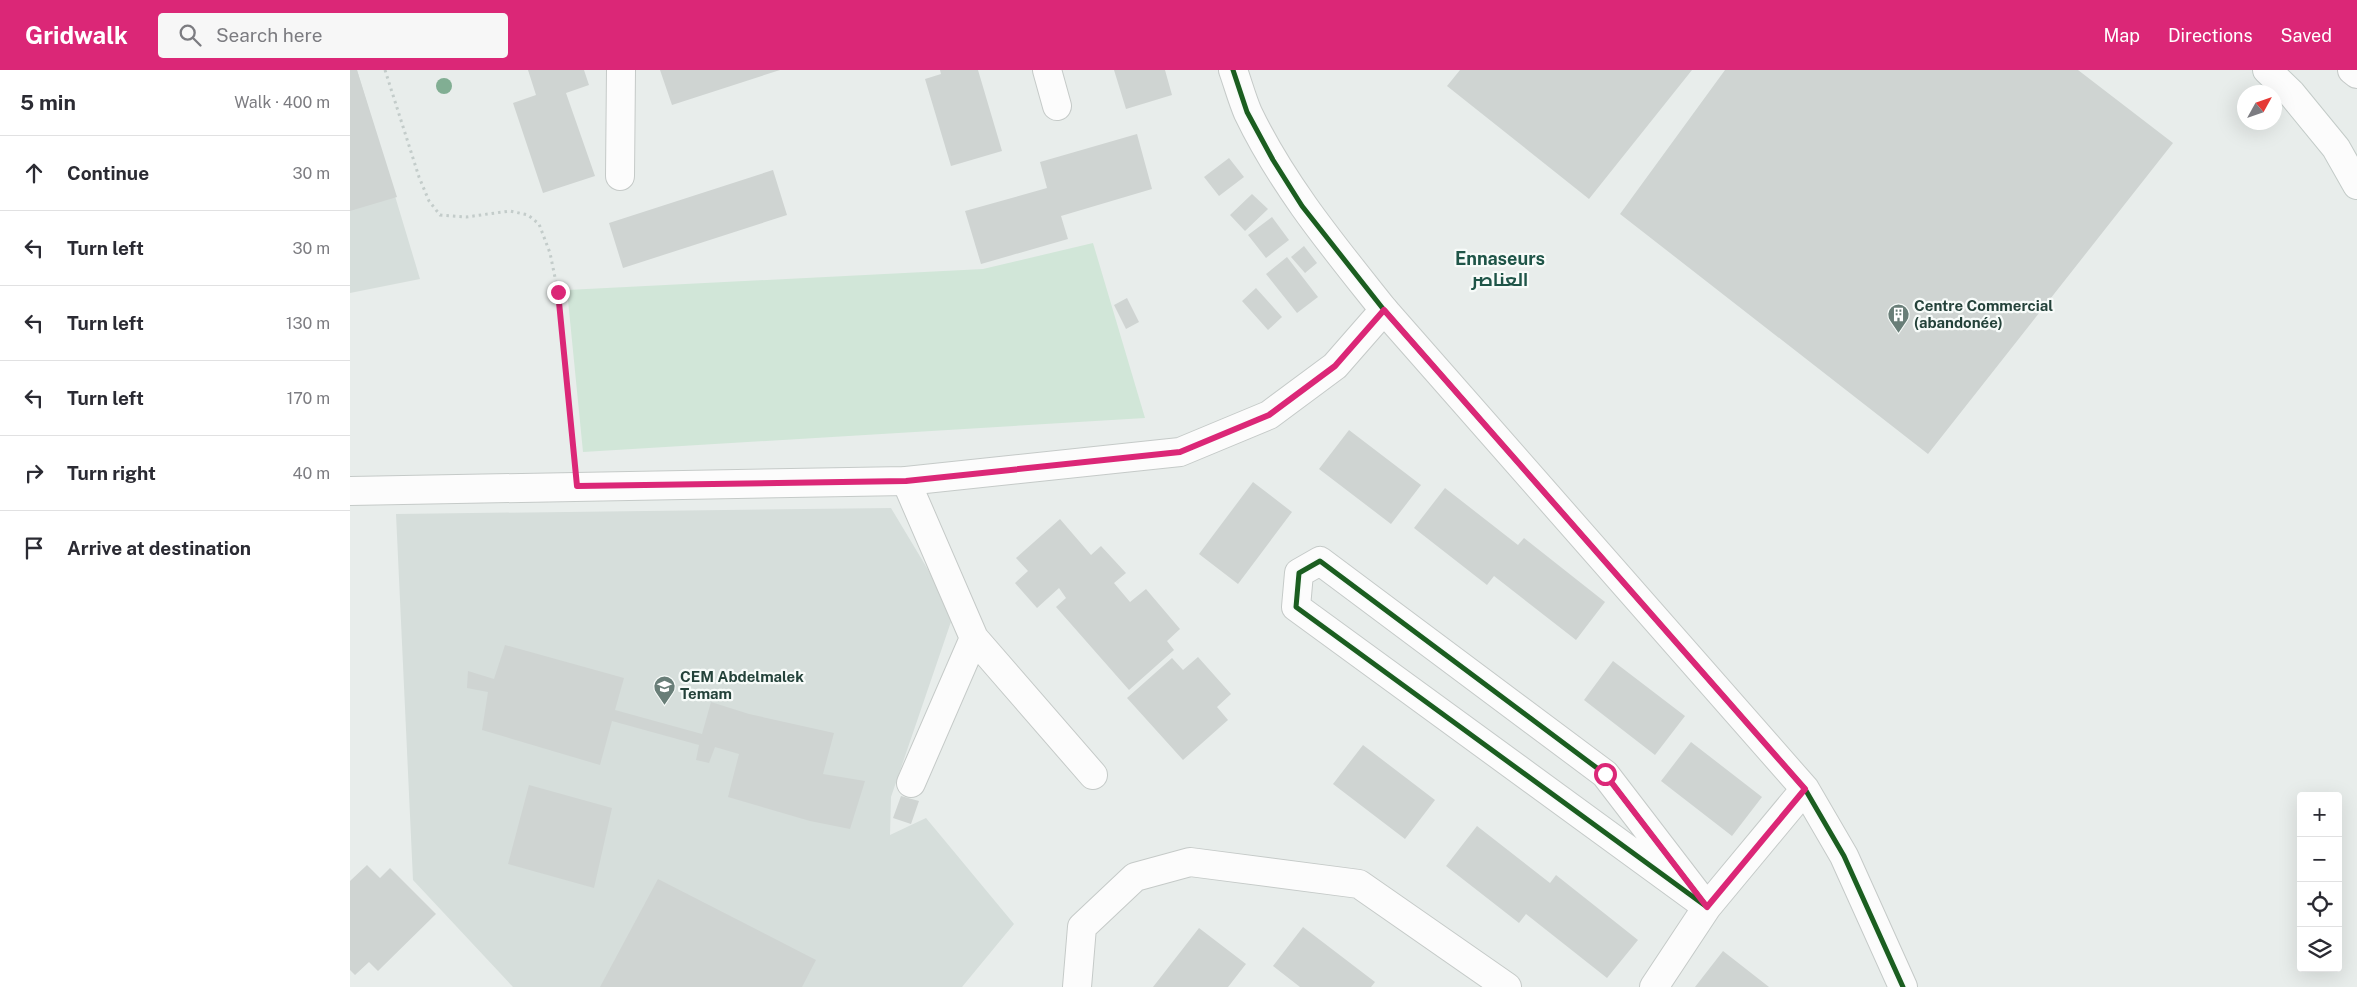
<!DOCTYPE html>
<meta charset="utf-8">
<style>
body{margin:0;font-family:"Public Sans",Cairo,sans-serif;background:#f7f7f7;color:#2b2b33}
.controls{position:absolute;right:15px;bottom:15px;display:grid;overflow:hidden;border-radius:5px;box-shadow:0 5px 20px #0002}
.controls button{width:45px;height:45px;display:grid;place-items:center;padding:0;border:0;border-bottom:1px solid #e1e1e2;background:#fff;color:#2b2b33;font:25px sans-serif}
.compass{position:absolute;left:1887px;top:15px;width:45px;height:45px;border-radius:50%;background:#fff;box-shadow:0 5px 20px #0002;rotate:50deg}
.stop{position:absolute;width:15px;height:15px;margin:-11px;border:4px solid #db2777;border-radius:50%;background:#fff}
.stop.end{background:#db2777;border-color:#fff;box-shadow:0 1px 5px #0008}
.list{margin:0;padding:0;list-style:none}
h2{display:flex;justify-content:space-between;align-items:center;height:65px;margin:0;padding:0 20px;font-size:21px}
h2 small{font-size:16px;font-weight:400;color:#7c7c81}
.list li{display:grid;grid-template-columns:32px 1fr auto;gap:15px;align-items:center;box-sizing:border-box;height:75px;padding:0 20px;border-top:1px solid #e1e1e2}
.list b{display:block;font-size:19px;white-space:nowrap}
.list em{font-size:16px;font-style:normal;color:#7c7c81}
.icon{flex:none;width:28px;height:28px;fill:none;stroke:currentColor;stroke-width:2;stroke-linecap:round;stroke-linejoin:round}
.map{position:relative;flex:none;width:2007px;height:917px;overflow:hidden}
header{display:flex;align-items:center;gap:30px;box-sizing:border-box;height:70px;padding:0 25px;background:#db2777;color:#fff}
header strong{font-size:24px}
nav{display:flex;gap:28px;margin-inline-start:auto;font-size:18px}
.search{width:350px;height:45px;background:#f7f7f7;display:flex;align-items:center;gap:12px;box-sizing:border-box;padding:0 18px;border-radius:5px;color:#7c7c81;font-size:19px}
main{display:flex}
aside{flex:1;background:#fff}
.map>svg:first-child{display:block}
.built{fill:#d6dedb}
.green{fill:#d1e6d8}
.building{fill:#cfd4d2}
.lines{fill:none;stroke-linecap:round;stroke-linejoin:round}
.minor-casing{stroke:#c5cac8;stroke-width:30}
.tertiary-casing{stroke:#c5cac8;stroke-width:30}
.secondary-casing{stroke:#c3cbc8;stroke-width:30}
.path{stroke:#c3ccca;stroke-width:3;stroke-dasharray:2.5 4;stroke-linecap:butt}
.minor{stroke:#fcfcfc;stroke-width:28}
.tertiary{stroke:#fcfcfc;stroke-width:28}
.secondary{stroke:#fcfcfc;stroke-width:28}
.cycleway-casing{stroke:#f7fbf9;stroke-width:8}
.cycleway{stroke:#1b5e20;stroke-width:5}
.tree{fill:#81ae93}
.route{stroke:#db2777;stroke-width:6}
.labels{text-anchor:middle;stroke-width:4.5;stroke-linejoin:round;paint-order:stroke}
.poi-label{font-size:15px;font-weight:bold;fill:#24423a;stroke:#f7fbf9;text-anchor:start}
.quarter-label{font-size:18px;font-weight:bold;fill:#1f5548;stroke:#f7fbf9}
</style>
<header>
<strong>Gridwalk</strong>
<div class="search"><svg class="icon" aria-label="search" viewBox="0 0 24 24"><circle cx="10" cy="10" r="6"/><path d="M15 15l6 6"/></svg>Search here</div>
<nav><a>Map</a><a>Directions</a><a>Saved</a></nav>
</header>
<main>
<aside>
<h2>5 min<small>Walk · 400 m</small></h2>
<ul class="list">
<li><svg class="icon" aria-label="ahead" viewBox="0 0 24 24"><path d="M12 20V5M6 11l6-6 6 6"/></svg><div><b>Continue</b></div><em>30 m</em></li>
<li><svg class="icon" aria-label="left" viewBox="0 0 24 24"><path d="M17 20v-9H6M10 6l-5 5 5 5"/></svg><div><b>Turn left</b></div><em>30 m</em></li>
<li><svg class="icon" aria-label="left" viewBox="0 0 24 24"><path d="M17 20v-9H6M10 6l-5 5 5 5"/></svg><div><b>Turn left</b></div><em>130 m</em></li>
<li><svg class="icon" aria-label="left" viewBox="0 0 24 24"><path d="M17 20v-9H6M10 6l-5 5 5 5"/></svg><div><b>Turn left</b></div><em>170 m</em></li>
<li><svg class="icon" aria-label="right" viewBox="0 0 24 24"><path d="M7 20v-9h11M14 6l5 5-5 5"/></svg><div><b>Turn right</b></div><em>40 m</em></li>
<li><svg class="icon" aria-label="arrive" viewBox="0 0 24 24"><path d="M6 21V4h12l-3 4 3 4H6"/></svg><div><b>Arrive at destination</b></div></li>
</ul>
</aside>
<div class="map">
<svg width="2007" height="917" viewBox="0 0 2007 917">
<rect width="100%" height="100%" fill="#e8edeb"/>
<!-- built -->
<path class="built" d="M0,0h7l63,209 -70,14z
M541,438l63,105 -63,184 -1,38 36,-17 88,106 -52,63h-449l-100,-107 -17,-366z"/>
<!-- green -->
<path class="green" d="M743,173l52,175 -562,34 -16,-162 416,-21z"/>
<!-- building -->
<path class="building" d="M0,0h7l40,127 -47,14z
M178,0h56l5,15 -23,8 29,83 -52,17 -30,-90 23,-8z
M310,0h120l-108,35z
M590,0h38l24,81 -51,15 -26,-87 16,-5z
M764,0h51l7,25 -46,14z
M1110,0h232l-103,129 -142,-113z
M1375,0h353l95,73 -245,311 -308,-240z
M787,64l15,55 -91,27 7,23 -87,25 -16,-53 82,-23 -7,-26z
M879,88l15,19 -25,19 -15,-19z
M423,100l14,45 -164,53 -14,-45z
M902,124l16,15 -23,22 -15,-16z
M922,147l17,23 -23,18 -18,-23z
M954,176l13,17 -12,10 -14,-16z
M937,187l31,40 -21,16 -31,-39z
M906,218l26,29 -14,13 -26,-29z
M777,228l12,24 -13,7 -12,-24z
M999,360l72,55 -30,39 -72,-55z
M903,412l39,30 -54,72 -39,-30z
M1095,418l73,57 6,-7 81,64 -29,38 -82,-64 -7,9 -73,-57z
M710,449l31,36 10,-9 25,27 -12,10 16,19 16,-13 34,40 -13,12 7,9 -45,40 -73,-83 10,-9 -7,-10 -22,20 -22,-25 13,-12 -12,-13z
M155,575l119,33 -9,32 87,24 9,-32 38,12 85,19 -11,41 42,7 -15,48 -40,-8 -82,-24 11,-43 -24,-7 -6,16 -13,-3 3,-15 -87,-24 -12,44 -118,-35 6,-38 -21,-4 1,-17 26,8z
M848,587l33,37 -14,13 11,13 -45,40 -56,-62 45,-40 11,12z
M1263,591l72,55 -30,39 -71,-55z
M1341,672l71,55 -30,39 -71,-55z
M1013,675l72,55 -30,39 -72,-55z
M179,715l83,23 -18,80 -86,-24z
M551,726l18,5 -8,23 -18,-6z
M1127,756l73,57 6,-8 82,65 -31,38 -81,-64 -7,9 -73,-57z
M17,795l13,13 10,-10 46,46 -58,57 -9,-9 -14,13 -5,-5v-89z
M308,809l158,81 -14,27h-202z
M953,857l72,55 -4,5h-71l-27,-21z
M849,858l47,36 -18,23h-75z
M1373,881l46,36h-74z"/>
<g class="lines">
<defs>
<path id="minor" d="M697,0l10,36
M2002,0l5,4
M270,106l1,-106
M1034,240l421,479 39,67 59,131
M556,411l68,157 119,137
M970,491l285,213 102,133 -411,-300 3,-34z
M561,713l63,-145
M727,917l5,-60 53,-50 55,-15 169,22 148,103
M1304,917l53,-80 98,-118"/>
<path id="tertiary" d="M0,421l556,-10 274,-29 89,-37 66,-49 49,-56c-50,-63 -101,-124 -136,-197 -6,-14 -10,-29 -15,-43"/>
<path id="secondary" d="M1917,0l24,23 45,55 21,37"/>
</defs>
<!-- minor casing -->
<use href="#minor" class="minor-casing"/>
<!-- tertiary casing -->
<use href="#tertiary" class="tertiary-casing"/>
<!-- secondary casing -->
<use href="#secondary" class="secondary-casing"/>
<!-- path -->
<path class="path" d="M35,0l34,107 10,24 11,14 26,2 44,-6 18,4 11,9 11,29 8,39 16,164"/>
<!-- minor -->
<use href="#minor" class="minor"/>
<!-- tertiary -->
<use href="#tertiary" class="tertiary"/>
<!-- secondary -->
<use href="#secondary" class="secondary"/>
<defs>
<path id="cycleway" d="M883,0l14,42 26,48 29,46 82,104 421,479 39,67 59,131
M970,491l285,213 102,133 -411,-300 3,-34z"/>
</defs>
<!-- cycleway casing -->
<use href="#cycleway" class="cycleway-casing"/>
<!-- cycleway -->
<use href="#cycleway" class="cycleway"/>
</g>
<!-- trees -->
<circle class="tree" cx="94" cy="16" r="8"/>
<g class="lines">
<!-- route -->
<path class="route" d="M208,222l19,194 329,-5 274,-29 89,-37 66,-49 49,-56 421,479 -98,118 -102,-133"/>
</g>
<!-- icons -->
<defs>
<symbol id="building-pin" viewBox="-11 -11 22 30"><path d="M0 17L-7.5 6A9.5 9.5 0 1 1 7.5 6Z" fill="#697e78" stroke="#f7fbf9"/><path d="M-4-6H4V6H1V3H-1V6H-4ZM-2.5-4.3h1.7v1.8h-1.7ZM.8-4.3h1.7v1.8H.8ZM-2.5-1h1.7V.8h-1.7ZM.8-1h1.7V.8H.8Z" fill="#fff"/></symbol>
<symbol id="school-pin" viewBox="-11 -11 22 30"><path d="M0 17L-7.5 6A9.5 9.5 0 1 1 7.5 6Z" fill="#697e78" stroke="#f7fbf9"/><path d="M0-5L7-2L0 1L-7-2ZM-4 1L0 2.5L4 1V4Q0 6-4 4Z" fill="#fff"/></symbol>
</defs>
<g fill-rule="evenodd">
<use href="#building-pin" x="1536" y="232" width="25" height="34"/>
<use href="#school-pin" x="302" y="604" width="25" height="34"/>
</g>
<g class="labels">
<!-- poi labels -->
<g class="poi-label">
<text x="1564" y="241">Centre Commercial<tspan x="1564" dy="17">(abandonée)</tspan></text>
<text x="330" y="612">CEM Abdelmalek<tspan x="330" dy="17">Temam</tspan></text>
</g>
<!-- quarter labels -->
<g class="quarter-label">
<text x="1150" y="195">Ennaseurs<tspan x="1150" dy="21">العناصر</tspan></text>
</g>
</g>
</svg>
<div class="controls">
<button>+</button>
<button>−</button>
<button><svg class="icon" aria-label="locate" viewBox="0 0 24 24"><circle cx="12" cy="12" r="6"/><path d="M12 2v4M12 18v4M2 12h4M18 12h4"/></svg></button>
<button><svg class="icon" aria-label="layers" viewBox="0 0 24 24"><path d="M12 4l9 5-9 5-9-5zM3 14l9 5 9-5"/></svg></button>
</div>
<svg class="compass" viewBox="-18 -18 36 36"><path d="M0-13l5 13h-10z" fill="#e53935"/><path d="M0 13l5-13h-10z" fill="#7c7c81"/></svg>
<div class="stop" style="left:1255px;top:704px"></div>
<div class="stop end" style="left:208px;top:222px"></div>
</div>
</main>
